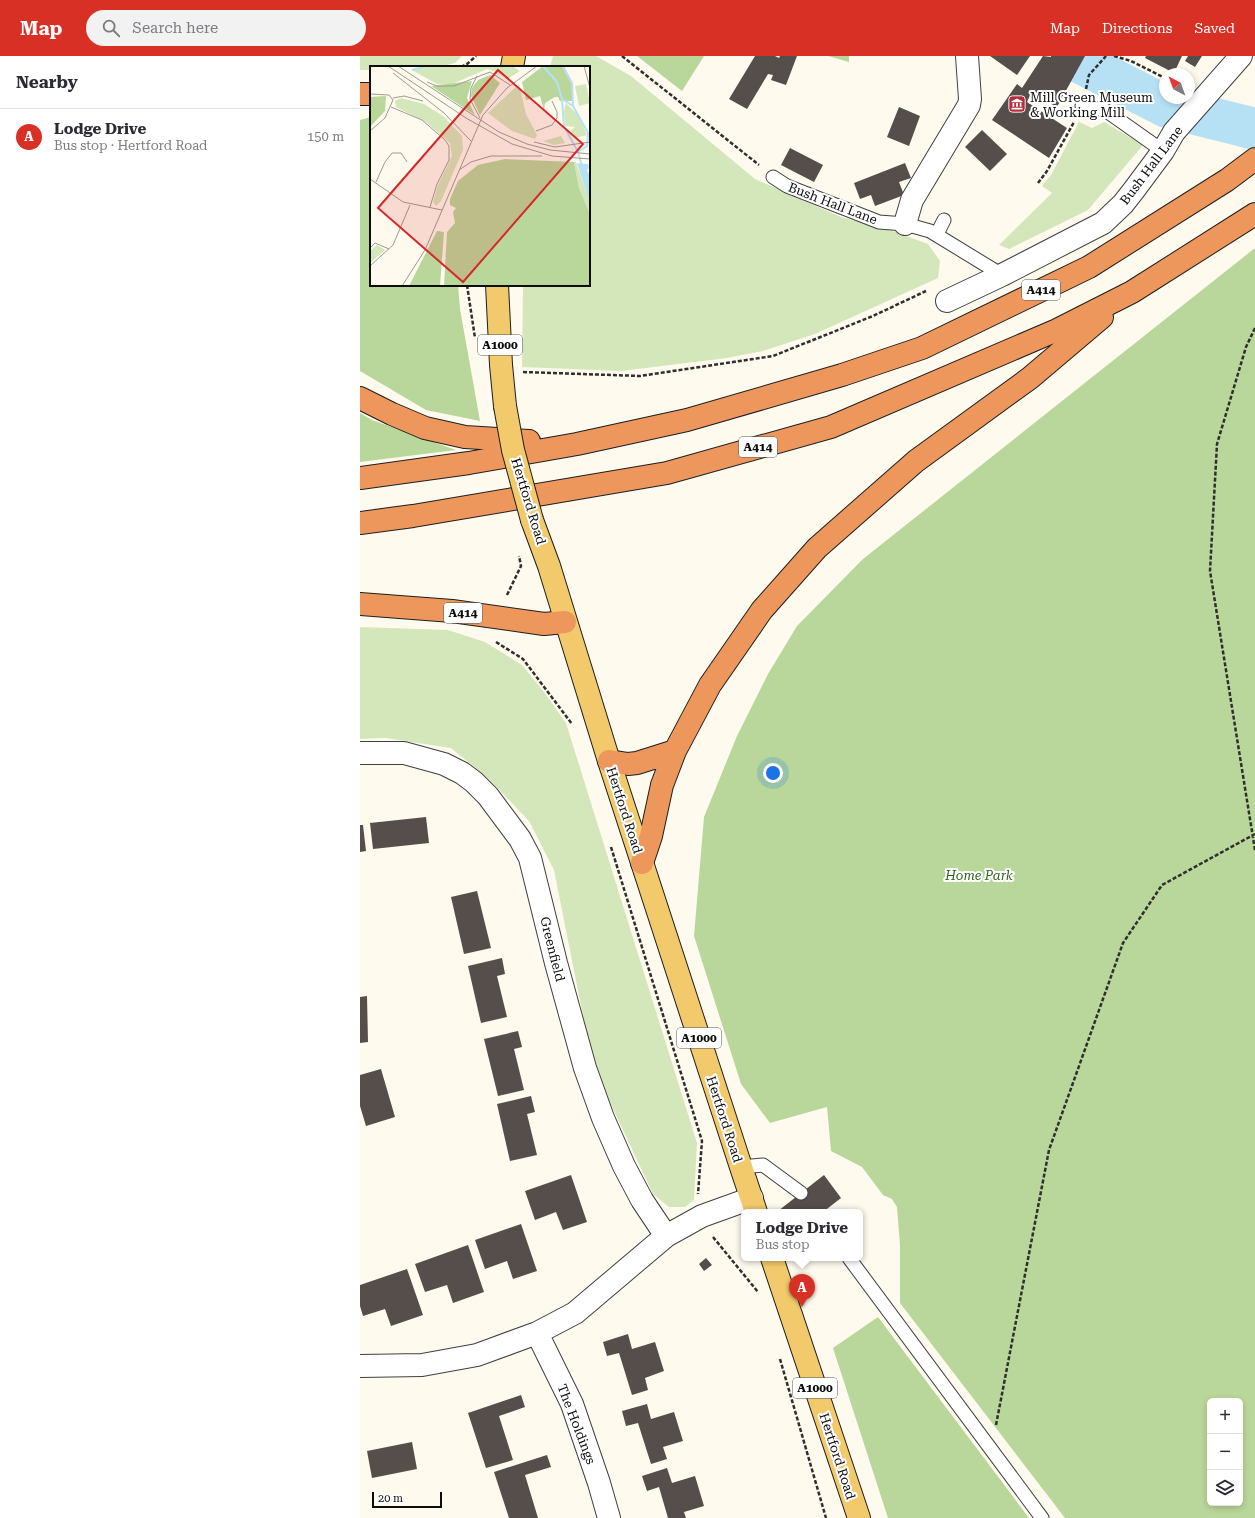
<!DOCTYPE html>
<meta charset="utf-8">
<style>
body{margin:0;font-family:"Roboto Serif",serif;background:#f2f2f3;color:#2b2b33}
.controls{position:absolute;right:12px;bottom:12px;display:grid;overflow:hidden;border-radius:6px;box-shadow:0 2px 6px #0003}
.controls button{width:36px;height:36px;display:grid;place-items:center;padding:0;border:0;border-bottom:1px solid #e1e1e2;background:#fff;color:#2b2b33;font:20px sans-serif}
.compass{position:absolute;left:799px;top:12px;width:36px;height:36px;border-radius:50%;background:#fff;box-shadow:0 2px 6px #0003;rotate:319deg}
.scale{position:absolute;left:12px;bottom:10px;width:70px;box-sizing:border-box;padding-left:4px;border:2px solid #0d0d0d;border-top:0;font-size:11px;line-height:14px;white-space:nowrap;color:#0d0d0d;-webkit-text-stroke:3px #fff;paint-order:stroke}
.you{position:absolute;left:413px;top:717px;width:14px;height:14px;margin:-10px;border:3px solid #fff;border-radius:50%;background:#1a73e8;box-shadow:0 0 0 6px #1a73e833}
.badge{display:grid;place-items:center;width:26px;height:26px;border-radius:50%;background:#d93025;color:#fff;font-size:13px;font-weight:700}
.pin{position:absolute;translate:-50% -33px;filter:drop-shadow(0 1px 2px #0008)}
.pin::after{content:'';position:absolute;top:21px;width:14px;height:12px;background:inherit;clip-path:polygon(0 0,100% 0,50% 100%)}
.popup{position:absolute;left:381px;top:1153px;width:122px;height:52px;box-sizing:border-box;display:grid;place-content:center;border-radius:6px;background:#fff;filter:drop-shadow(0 1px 3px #0005);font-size:13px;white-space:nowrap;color:#7c7c81}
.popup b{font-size:15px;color:#2b2b33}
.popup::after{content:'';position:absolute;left:50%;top:100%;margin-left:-8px;border:8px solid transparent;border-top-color:#fff}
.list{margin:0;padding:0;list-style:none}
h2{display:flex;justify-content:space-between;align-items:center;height:52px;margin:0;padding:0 16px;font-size:17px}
h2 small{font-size:13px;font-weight:400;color:#7c7c81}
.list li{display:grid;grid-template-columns:26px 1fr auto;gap:12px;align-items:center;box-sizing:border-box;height:56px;padding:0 16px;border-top:1px solid #e1e1e2}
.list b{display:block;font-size:15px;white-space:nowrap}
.list p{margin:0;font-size:13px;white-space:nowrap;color:#7c7c81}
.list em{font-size:13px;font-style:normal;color:#7c7c81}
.icon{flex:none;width:22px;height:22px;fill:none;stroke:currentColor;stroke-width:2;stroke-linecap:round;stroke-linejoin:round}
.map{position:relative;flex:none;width:895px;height:1462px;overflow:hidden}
header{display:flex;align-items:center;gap:24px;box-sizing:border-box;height:56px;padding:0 20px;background:#d93025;color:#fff}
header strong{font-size:19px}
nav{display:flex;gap:22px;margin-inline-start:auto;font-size:14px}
.search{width:280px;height:36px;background:#f2f2f3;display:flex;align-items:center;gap:10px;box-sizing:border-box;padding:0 14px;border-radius:22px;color:#7c7c81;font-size:15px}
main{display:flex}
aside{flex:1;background:#fff}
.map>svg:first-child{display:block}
.green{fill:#d4e7ba}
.forest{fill:#b9d79a;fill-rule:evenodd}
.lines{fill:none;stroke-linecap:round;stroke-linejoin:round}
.river{stroke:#b6e0f3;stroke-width:42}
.building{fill:#554e4a}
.lane-casing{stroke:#404040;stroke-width:15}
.street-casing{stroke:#404040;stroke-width:24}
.primary-casing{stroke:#1e1e1e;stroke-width:24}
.highway-casing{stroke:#1e1e1e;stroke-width:24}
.path{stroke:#2f2f2f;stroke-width:2.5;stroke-dasharray:4 2;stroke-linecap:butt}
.lane{stroke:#fff;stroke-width:13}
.street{stroke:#fff;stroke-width:22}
.primary{stroke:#f2c96b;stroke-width:22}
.highway{stroke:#ed975d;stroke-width:22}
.primary-bridge-casing{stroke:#1e1e1e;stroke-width:24;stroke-linecap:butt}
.primary-bridge{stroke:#f2c96b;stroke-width:22}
.labels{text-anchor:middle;stroke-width:4;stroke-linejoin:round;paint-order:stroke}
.shield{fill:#fff;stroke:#565656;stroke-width:1}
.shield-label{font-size:12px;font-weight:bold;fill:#0d0d0d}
.poi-label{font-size:13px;fill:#0d0d0d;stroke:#fff;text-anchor:start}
.street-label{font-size:13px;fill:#0d0d0d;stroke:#fff}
.park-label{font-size:13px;font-style:italic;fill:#326221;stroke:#fff}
.inset-river{fill:none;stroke:#b6e0f3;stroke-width:2}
.inset-road{fill:none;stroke:#9e9b94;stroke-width:1}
.view{fill:#d62828;fill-opacity:0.15;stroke:#d62828;stroke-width:2}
.inset-edge{fill:none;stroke:#0d0d0d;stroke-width:2}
</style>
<header>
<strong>Map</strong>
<div class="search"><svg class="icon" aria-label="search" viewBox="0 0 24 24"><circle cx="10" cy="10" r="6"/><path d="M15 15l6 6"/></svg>Search here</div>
<nav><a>Map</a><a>Directions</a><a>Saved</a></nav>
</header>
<main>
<aside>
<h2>Nearby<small></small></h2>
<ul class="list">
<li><span class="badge">A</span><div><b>Lodge Drive</b><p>Bus stop · Hertford Road</p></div><em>150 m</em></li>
</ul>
</aside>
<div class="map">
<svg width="895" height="1462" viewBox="0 0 895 1462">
<rect width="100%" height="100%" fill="#fefaee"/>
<!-- green -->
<path class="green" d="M0,0h102l-7,7 -17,4h-67v3h-11z
M193,0h43l35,20 124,103 86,38 49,13 38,14 12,17 -2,17 -123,56 -52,17 -36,7 -106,13 -99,-4 1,-82h66v-218h-39z
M719,66l13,6 12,-6 39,23 -55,65 -79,39 -10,-4 53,-52 -10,-7 9,-11z
M0,571l88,3 37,12 37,23 22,27 22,31 131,420 -3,57 -9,7h-16l-16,-13 -60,-128 -39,-196 -25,-49 -40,-42 -38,-31 -66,-10 -25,1z"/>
<!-- forest -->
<path class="forest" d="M277,0h67l-22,35z
M468,0h21v6z
M11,61v168h87l2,24 20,112 -54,-11 -66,-39v-251z
M895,192v1270h-190l-165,-215v-58l-3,-38 -5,-8 -9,-4 -21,-28 -31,-16 -4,-44 -57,16 -29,-39 -47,-148 10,-119 33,-81 31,-62 29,-48 66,-67zM850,1345h30v102h-30z
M0,357l12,7 84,30 -96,12z
M518,1261l151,201h-141l-55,-170z"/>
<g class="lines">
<!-- river -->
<path class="river" d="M721,7l86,44 88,22"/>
</g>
<!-- building -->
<path class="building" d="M395,0h20l4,2 1,-2h17l-11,29 -15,-5 2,-5 -5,-1 -21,35 -18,-10z
M630,0h40l-13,19z
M683,0l8,1v-1h34l-28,51 -26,-14 -4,9 40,26 -18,30 -57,-38 25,-36 5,4z
M786,0h36l-8,17 -29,-15z
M828,0h14l-7,11 -10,-6z
M539,51l21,9 -11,30 -22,-9z
M622,74l25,24 -17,17 -25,-24z
M430,92l33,17 -9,17 -33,-17z
M545,107l6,15 -12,4 5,13 -29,11 -4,-11 -11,4 -6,-16z
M66,761l3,26 -56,6 -3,-26z
M0,769h3l3,26 -6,1z
M117,835l14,57 -27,6 -13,-57z
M142,902l3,16 -8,2 10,41 -26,6 -13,-57z
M7,940l1,46 -8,1v-46z
M158,975l4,16 -8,2 10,41 -26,6 -14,-57z
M21,1013l14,48 -29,9 -6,-20v-31z
M171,1040l4,16 -8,2 10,41 -27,6 -13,-57z
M211,1119l16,47 -24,8 -7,-18 -21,8 -10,-29z
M464,1119l17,23 -18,14h-44l-1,-1z
M161,1168l16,47 -24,8 -6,-18 -22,8 -10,-29z
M108,1189l16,47 -31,11 -6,-18 -22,7 -10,-28z
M346,1202l6,7 -8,6 -5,-7z
M47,1213l16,46 -32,11 -6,-17 -22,7 -3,-10v-21z
M268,1278l4,15 23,-7 9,29 -19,7 3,12 -16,5 -13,-42 -12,3 -4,-14z
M161,1339l4,12 -26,9 14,44 -27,8 -18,-55z
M287,1348l4,15 23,-7 9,29 -20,6 4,12 -16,5 -13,-41 -12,3 -4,-15z
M52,1386l5,27 -45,9 -5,-27z
M187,1399l4,12 -26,8 13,43h-29l-15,-46z
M307,1412l5,15 23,-7 9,30 -20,6 2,6h-18l-9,-31 -12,4 -5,-15z"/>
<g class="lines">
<defs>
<path id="lane" d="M722,50l23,4 58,41
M413,121l14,9 92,36 26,2 25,7 72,44
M577,178l7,-14
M381,1111l22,-2 38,28
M489,1202l193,260"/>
<path id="street" d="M545,168l7,-24 57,-95 1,-6 -3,-43
M587,245l55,-26 101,-52 20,-19 11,-14 29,-39 11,-19 67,-76
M0,697h44l40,11 18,9 12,9 14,14 32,43 10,19 26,105 29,105 18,50 21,48 18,34 24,36
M177,1277l35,71 27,79 10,35
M0,1310l62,-1 55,-10 60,-22 38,-20 91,-77 36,-20 50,-18"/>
<path id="primary" d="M152,11l2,-11
M137,229l4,80 4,41
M172,464l17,46 60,195 132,406 15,45
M412,1202l87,260"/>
<path id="highway" d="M0,38h11
M0,342l32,16 33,14 40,9 64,4
M0,422l109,-15 108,-19 110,-24 155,-45 80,-27 167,-81 138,-87 28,-21
M0,467l53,-7 254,-43 164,-46 226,-97 75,-38 123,-78
M0,548l92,7 92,13 21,-2
M249,705l19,3 9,-1 38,-12
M282,807l9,-27 11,-51 13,-34 35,-66 52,-75 55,-62 99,-87 114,-83 72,-61"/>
</defs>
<!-- lane casing -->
<use href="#lane" class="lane-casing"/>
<!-- street casing -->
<use href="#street" class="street-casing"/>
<!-- primary casing -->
<use href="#primary" class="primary-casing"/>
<!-- highway casing -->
<use href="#highway" class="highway-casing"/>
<!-- path -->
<path class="path" d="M262,0l137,109
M754,0l17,5 34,17
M101,11l6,-3 9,-8
M726,33l3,-14 17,-19
M678,127l9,-12 27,-49
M107,229l8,53
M895,272l-9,19 -29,97 -7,127 45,279
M163,316l117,4 133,-20 100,-40 53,-25
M147,539l14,-29 -2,-10
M136,586l27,17 49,65
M251,791l91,294 -4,53
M353,1181l45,55
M420,1303l46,159
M636,1369l53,-275 74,-207 39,-58 93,-51"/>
<!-- lane -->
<use href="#lane" class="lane"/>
<!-- street -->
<use href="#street" class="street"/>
<!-- primary -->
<use href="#primary" class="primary"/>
<!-- highway -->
<use href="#highway" class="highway"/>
<defs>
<path id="primary-bridge" d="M145,350l8,44 19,70"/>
</defs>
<!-- primary-bridge casing -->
<use href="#primary-bridge" class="primary-bridge-casing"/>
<!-- primary-bridge -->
<use href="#primary-bridge" class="primary-bridge"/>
</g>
<!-- icons -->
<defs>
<symbol id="museum-square" viewBox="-11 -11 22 22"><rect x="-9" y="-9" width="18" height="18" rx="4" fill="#b72c3b" stroke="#fff"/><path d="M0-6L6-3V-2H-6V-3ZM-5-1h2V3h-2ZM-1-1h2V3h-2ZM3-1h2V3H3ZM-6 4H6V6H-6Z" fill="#fff"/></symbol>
</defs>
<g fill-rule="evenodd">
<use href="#museum-square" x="647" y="38" width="20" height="20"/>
</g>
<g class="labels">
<!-- shield labels -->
<g class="shield">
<rect x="662" y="224" width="38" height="20" rx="3"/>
<rect x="118" y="279" width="44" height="20" rx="3"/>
<rect x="379" y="381" width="38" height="20" rx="3"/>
<rect x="84" y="547" width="38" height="20" rx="3"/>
<rect x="317" y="972" width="44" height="20" rx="3"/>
<rect x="433" y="1322" width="44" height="20" rx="3"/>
</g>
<g class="shield-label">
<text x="681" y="238">A414</text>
<text x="140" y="293">A1000</text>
<text x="398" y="395">A414</text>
<text x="103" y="561">A414</text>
<text x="339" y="986">A1000</text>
<text x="455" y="1336">A1000</text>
</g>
<!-- poi labels -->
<g class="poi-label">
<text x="670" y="46">Mill Green Museum<tspan x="670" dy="15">&amp; Working Mill</tspan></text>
</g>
<!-- street labels -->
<g class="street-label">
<text transform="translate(791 109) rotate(-53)" y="5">Bush Hall Lane</text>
<text transform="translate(473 147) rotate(21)" y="5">Bush Hall Lane</text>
<text transform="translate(169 445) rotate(73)" y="5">Hertford Road</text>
<text transform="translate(265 754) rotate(72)" y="5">Hertford Road</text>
<text transform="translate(193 893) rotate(76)" y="5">Greenfield</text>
<text transform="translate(365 1063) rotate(72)" y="5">Hertford Road</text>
<text transform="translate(217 1368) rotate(69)" y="5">The Holdings</text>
<text transform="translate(478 1400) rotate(72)" y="5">Hertford Road</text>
</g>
<!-- park labels -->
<g class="park-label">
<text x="619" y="824">Home Park</text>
</g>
</g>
<!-- overview -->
<g transform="translate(10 10)">
<rect width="220" height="220" fill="#fefaee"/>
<path d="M56,0h86l8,5 -13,8 -10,-7 -10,-3 -37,16 -13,-1 -25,-14zM149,18l7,30 11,21 -2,4 -23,-8 -24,-18zM216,18l4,19 -11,3 -4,-20zM31,32l23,6 19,12 19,20 1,14 -22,51 -5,5 -3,-4 5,-17 14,-29 -2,-13 -24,-21 -30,-15 -1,-6zM196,37l12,12 9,20 -11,3 -6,-7 5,-4 -10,-1 -1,-15zM191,70l4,7 -11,2 -11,-4zM204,96h2l14,40v12l-11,-26zM7,179l8,5 -15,13 1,-13z" fill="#d4e7ba"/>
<path d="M173,0h19l10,19 1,16h-13l-2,-4h-3l-10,6 -1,8 -4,-15 -14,4 -4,-18zM120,9l10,8 -20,32 -9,-19 1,-8 6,-8zM102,15l-5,17 8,17 -44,-29zM16,30l-1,15 -15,16v-30zM135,93l69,3 5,26 11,26v72h-146l3,-54 8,-9 -2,-11 3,-4 -6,-3v-6l8,-18 20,-16zM67,165l7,1 -4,54h-31z" fill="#b9d79a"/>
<path d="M207,97l11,1 1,4 -2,2 3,6v27z" fill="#b6e0f3"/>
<path class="inset-river" d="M173,0l14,16 5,17 2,28M193,0l9,17 1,23M42,4l14,-4M192,33l11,7 15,27 -1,13 -9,6M196,64l12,22 5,18"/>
<path class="inset-road" d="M18,0l78,52 46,26 40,12 38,3M28,0l101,66 28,12 23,6 40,4M214,0l6,22M23,7l51,40 27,28M107,10l-6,12 -1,11 10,19M57,16l10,4h17l36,-14 20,13M0,28l19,1 4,5 -8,18 -15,13M23,32l11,-2 19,5M21,41l31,13 23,20 4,6v14l-12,24 -7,23M166,65l16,-6 5,-7v-6l-5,-11M164,76l21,5 35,-5M89,104l12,-8 20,-6h51M0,113l33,23 39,8M6,116l9,-20 7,-9h9l6,9M0,182l5,-5 14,6M0,200l23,-21 17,-40M32,220l23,-36 58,-135 24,-27 30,-22"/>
<path class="view" d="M128,4l85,74 -120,138 -85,-74z"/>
<rect width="220" height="220" class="inset-edge"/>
</g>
</svg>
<div class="controls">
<button>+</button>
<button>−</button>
<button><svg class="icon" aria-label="layers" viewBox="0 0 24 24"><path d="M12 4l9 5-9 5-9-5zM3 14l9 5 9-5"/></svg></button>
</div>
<svg class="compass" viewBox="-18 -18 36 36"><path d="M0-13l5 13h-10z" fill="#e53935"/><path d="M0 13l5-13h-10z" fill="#7c7c81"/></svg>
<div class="scale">20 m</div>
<div class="you"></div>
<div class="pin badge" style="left:442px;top:1251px">A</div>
<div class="popup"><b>Lodge Drive</b>Bus stop</div>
</div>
</main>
